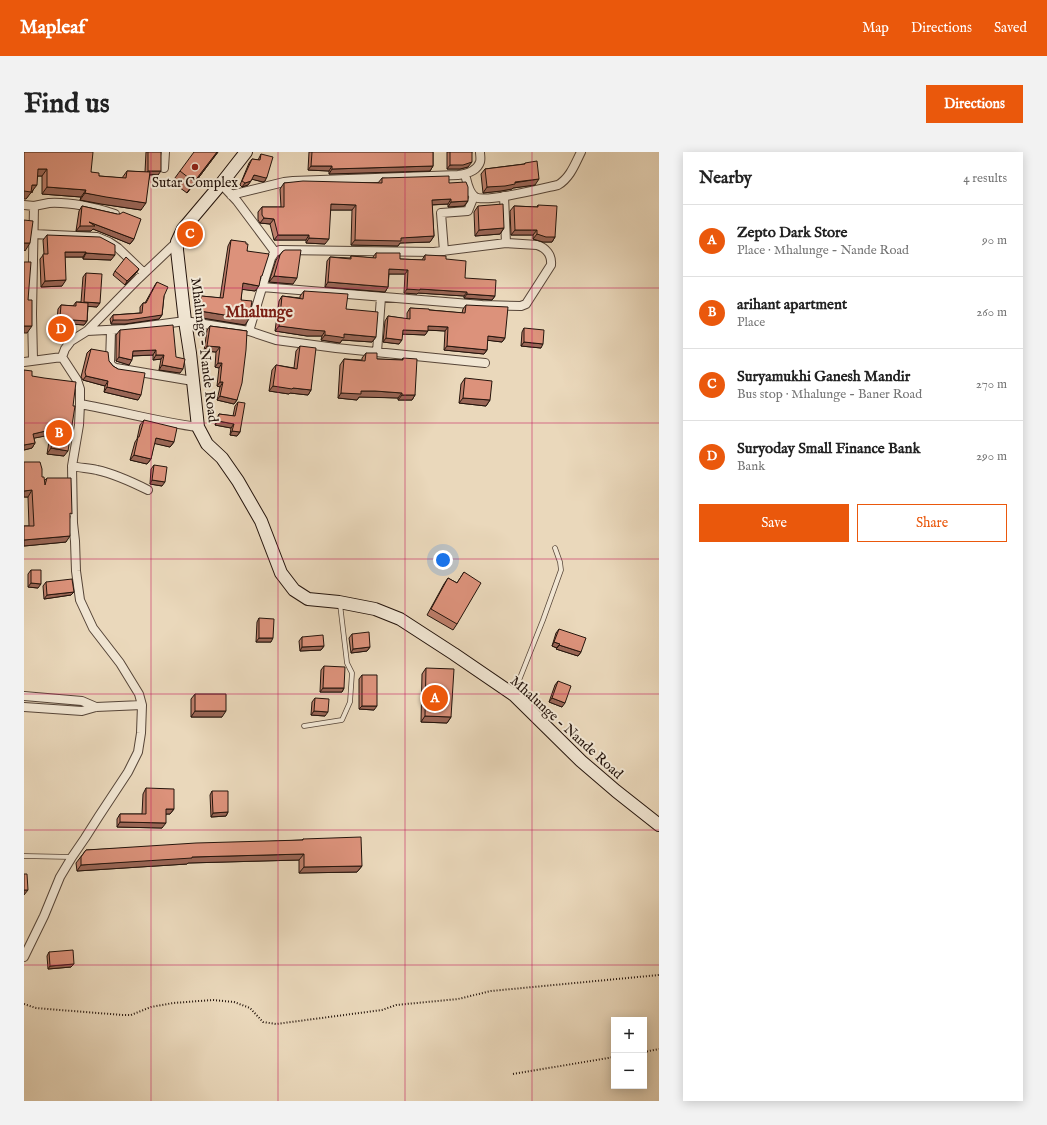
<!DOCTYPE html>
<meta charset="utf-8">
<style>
body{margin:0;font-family:"IM FELL English",serif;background:#f2f2f2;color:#222}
.controls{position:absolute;right:12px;bottom:12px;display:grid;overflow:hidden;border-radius:0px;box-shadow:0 2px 10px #0003}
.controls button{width:36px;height:36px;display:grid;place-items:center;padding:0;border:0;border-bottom:1px solid #e0e0e0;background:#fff;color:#222;font:20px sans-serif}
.you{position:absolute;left:419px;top:408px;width:14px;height:14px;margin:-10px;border:3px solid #fff;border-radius:50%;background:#1a73e8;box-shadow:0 0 0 6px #1a73e833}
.badge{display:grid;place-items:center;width:26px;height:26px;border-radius:50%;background:#ea580c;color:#fff;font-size:13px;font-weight:700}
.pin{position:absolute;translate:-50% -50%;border:2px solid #fff;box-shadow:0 1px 4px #0006}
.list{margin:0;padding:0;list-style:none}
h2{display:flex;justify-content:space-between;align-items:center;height:52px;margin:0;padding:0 16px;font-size:17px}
h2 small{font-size:13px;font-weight:400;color:#767676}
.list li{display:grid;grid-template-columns:26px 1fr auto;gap:12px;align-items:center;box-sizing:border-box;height:72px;padding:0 16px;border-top:1px solid #e0e0e0}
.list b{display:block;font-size:15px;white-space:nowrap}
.list p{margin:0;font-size:13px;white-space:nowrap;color:#767676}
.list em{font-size:13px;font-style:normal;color:#767676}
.actions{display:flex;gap:8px;padding:12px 16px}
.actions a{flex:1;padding:9px 0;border:1px solid #ea580c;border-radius:0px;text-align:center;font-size:14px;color:#ea580c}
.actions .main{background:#ea580c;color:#fff}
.map{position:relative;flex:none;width:635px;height:949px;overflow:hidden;border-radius:0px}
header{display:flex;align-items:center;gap:24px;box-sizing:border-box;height:56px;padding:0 20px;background:#ea580c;color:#fff}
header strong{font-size:19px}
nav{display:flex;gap:22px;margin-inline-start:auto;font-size:14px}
.intro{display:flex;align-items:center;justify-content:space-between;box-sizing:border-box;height:96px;padding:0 24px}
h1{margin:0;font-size:28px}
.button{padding:10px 18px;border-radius:0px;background:#ea580c;color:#fff;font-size:14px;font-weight:700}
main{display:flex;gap:24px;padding:0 24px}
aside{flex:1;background:#fff;border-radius:0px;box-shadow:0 2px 10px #0003}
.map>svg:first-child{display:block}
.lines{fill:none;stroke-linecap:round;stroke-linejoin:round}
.service-casing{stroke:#564538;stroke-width:5.5}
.minor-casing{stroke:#564538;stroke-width:10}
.secondary-casing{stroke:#24140c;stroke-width:14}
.path{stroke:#24140c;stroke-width:2;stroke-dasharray:1 2;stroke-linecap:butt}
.service{stroke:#f1e6d3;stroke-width:4}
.minor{stroke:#f1e6d3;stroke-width:8}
.secondary{stroke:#f1e6d3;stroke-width:12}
.wall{fill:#bd7e6a;stroke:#24140c}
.shaded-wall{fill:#9a6656;stroke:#24140c}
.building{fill:#dc927b;stroke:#24140c}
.grid{fill:none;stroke:#c2185b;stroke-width:1;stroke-opacity:0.55}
.poi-dot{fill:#8f2418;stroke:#f1e6d3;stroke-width:1.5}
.labels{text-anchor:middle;stroke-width:4;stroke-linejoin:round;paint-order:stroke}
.poi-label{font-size:14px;fill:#24140c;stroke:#f1e6d3}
.street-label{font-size:14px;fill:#24140c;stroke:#f1e6d3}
.quarter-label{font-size:16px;font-weight:bold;fill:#7a1f14;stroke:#f1e6d3}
</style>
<header>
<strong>Mapleaf</strong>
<nav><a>Map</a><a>Directions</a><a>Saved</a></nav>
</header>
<div class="intro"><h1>Find us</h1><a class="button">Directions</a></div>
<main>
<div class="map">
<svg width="635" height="949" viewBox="0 0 635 949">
<rect width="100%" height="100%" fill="#ead8bb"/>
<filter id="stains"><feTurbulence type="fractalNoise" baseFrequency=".005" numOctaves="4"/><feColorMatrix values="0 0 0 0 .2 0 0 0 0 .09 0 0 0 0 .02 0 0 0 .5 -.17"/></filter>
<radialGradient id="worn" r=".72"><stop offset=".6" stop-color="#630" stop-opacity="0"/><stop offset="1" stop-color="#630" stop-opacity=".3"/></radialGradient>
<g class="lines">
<defs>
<path id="service" d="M490,541l29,-73 18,-50 -1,-8 -5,-14
M280,574l38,-6 8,-18 2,-29 -5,-10 -7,-59
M0,704l48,1"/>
<path id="minor" d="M140,16l1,-16
M441,22c2,7 3,18 10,23 10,6 69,-9 83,-12 12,-7 17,-21 23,-33
M197,32l16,17 38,51
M207,43l53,-13 9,-1 165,-6c8,-1 19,-4 22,-13 1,-3 0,-7 0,-10
M0,53l10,1 -2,108 1,46
M10,54c5,-1 10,-2 15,-3 20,-1 47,5 66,11
M9,82l64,3 12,5 9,6 26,25
M420,99l-3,-38 27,-2 6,-15
M238,135l220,18 39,1 5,-2 25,-39c1,-10 -5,-17 -14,-20l-31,-2 -2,-47
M87,178l-1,33 2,3 4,2 77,13
M63,179l39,-2 59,-8 64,10 27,9 60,8 149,15
M225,179l22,-73 4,-6 5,-2 154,2 72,-9
M353,200l4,-55
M38,205l15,23 3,9v15c40,7 79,18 118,23
M38,205l3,-8 6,-8 16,-10 51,-52 39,-37
M0,210l38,-5
M48,314l7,-41 1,-21
M0,544l58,5 14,6
M0,555l58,4 14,-4 46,-2
M0,805l20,-41 16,-39 12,-20 13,-19 14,-22 29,-44 10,-20 3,-19 1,-28 -3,-11 -19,-31 -27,-35 -13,-28 -4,-29 -1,-30 -2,-18 -1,-57c8,2 17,2 25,4 18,4 35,12 51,20"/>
<path id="secondary" d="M222,0l-25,32 -38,45 -6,13v8l8,71 5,32 8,74 9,17 15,14 16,23 23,40 20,52 13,17 14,9 31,3 36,7 25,10 54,35 60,41 67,66 35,30 43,34"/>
</defs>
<!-- service casing -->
<use href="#service" class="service-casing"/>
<!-- minor casing -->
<use href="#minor" class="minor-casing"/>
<!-- secondary casing -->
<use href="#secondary" class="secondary-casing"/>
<!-- path -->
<path class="path" d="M0,852l12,4 86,7h9l20,-8 22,-4 40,-3 21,2 16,6 13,14 13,2 106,-14 14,-5 62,-6 33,-8 168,-16
M620,900l15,-3
M489,922l101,-17"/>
<!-- service -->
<use href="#service" class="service"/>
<!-- minor -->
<use href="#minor" class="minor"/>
<!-- secondary -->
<use href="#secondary" class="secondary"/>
</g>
<!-- wall -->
<path class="wall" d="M0,0l67,20 8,4 23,2 5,-7 18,1 1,-20h15l-3,23h-8l-9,35 -40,-6 -21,-4 1,-3 -39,-3v-18h-4l-6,17 -1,-1 -5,7z
M194,0l-31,41 -15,-11 8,-11z
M285,0h124v14l-3,5 -101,3v-3l-21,-1z
M423,0h25l-4,15 -8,2h-13z
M237,2l4,27 -2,1 -11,-3 -4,6 -6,2 -2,-2 9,-22 3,-4 6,1z
M501,11l10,22 -22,3 -1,1 -11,2 -18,2 -2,-19 4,-5 39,-5z
M358,26l67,5 19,18 -4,5 -16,1v-3l-16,1 2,31 -4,6 -30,1 -2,3 -47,-1 1,-35h-22l-5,34 -19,-1v-3h-32l-4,-16 -10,-1 -2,-3v-8l4,-5h19l-1,-18 4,-6h94z
M514,53l17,32 -3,5h-9l-10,-3v-4h-22l-1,-24 4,-5 23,1z
M58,54l35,8 17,25 -4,5 -37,-15 -2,2h-15l3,-20z
M454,54l26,22 -4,6 -25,2 -1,-24z
M23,83l64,25 -28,-1v-2h-18l-3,29 -21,1 -1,-28 4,-5 -1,-14z
M207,88l15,4 1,7 14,27 -6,13 -13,-2 -1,11 4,25 -49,-8 2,-16 3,-5 19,2 8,-52z
M259,99l10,33 -24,-2 7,-22z
M352,101l24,6 22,1 3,-5 21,4 19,19 30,18 -3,4 -28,-2v-2l-46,-3 -1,1 -13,-1 1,-19h-16l-1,13 -3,5 -60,-5 2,-26 3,-4 20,1 1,-2 22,2v-1z
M115,117l-3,4 -11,12 -12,-10 2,-4z
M62,121l11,34 -9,-1 -1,15 -3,4 -11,-1 -1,6 -3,4 -13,-1 2,-24 3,-4 12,1 3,-4h5l2,-25z
M133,130l7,14 -2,19 -3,4 -34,5h-14l-1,-5 3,-4 27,-2v-6l3,-4h2l10,-18z
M280,139l42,18 30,28 -4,5 -30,-2 -2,3 -19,-3 1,-4h-15l-32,-5 4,-30 3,-5 18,2v-2z
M442,153l39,33 -3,4 -15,-2v10l-3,4 -40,-4 1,-19 -17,-1 -3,5 -22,-1 -4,10 -16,-2 2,-21 3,-5 19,3v-6l3,-5 52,5 1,-4z
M186,174l37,5 -10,69 -3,4 -17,-4 3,-13 -3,-1 2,-18 -4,-1 1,-15 -12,-1 3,-21z
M500,176l17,20 -20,-2 1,-14z
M96,178l56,27 4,16 -21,-3 2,-11 -8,1v-5l-20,1 -4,9 -13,-4v-26z
M276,194l11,44 -3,5 -18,-2 -1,1 -20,-3 3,-21 4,-5 18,3 2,-17z
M67,197l18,12 4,5 5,3 20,31 -34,-8 1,-6 -22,-6 -2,-3 6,-24z
M342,201l11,6 25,1 1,-2 12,37 -3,5h-14v-2l-27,-1h-12l-2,3 -19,-2 2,-33 4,-6 18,1v-2z
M0,218l8,6 32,80 -17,-2 3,-19 -16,3 1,5 -3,5 -8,2z
M441,226l25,22 -4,6 -27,-3 2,-19z
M214,250l2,30 -3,4 -7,-1 1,-7 -16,-3 2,-7 2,-4 14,2 2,-10z
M120,268l30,22 -4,5 -16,-4 -3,16 -4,5 -17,-4 5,-18 2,-3 3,-14z
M0,310l18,15 2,4 3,-3 23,38 -4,26 -42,4v-20h5l-1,-29h-4z
M130,313l8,21 -12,-2 1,-15z
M7,418l7,18 -10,-1v-13z
M440,420l-7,52 -4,6 -26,-15 17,-31 4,-6 9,5z
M22,430l28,10 -3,3 -27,4 -1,-13z
M235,466l12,24h-15l1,-20z
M535,477l22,23 -3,4 -22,-7 1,-1 -5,-2 4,-13z
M328,482l18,13 -3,4 -16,2 -2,-15z
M278,485l22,9 -3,4 -21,1 -1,-10z
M300,514l20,22 -2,4h-22l1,-22z
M402,516l25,49 -4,6 -26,-1 1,-48z
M338,523l12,35 -15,-1v-30z
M534,529l4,26 -13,-5 6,-17z
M171,542l27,23h-31v-18z
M291,546l10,18 -14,-1 1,-13z
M122,636l28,21 -4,5h-4l-4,14 -45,-1v-8l3,-5h22l1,-20z
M188,639l16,21 -2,4 -15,1 -1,-22z
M279,687l59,27 -5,6 -58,1v-13l-111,3 -1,1 -110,7 -1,-8 10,-13 216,-10z
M25,800l25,12 -3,3 -23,2 -1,-13z"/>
<!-- shaded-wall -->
<path class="shaded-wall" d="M193,0h1l-31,41 7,-11z
M448,10l-4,5 -8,2h-13l3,-4z
M287,14h21l-3,5 -21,-1z
M409,14l-3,5 -101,3 3,-5z
M14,17h9l-5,7h-9z
M124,19h13l-3,4 -13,-1z
M230,23l13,2 -2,4 -2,1 -12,-3z
M515,27l-4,6 -22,3 -1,1 -11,2 -18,2 4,-6z
M227,29l-3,4 -6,2 3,-4z
M8,33h5l-11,14h-2v-8z
M23,35l39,3 -5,7 -39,-3z
M61,41l61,10 -5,7 -40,-6 -21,-4z
M427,47l-3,5 -20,1 4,-5z
M444,49l-4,5 -16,1 3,-5z
M307,52l25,1 -4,5h-25z
M240,66l10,1 -4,5 -10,-1z
M65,70l45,17 -4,5 -37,-15 -2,2h-15l4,-5z
M480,76l-4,6 -25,2 4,-6z
M491,78h22l-4,5h-22z
M513,82l18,3 -3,5h-9l-10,-3z
M254,83h31l-3,5h-32z
M410,84l-4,6 -30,1 -2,3 -47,-1 4,-5z
M285,86l20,1 -4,5 -19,-1z
M0,91h6l-5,8 -1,-1z
M41,100h21l-3,5h-22z
M62,101l29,2 -4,5 -28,-1z
M115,117l-3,4 -11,12 2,-4z
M365,117l19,1 -3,4h-19z
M250,124l23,2 -4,6 -24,-2z
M42,128l-4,6 -21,1 4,-6z
M304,130l60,5 -3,5 -60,-5z
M219,131l16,3 -4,5 -16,-2z
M383,137h13l47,3 -3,4 -46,-3 -1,1 -13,-1z
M443,142l28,2 -3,4 -28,-2z
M60,150l16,1 -3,4 -16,-1z
M176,159l49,8 -4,6 -49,-8z
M138,163l-3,4 -34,5h-14l2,-4z
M49,168l14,1 -3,4 -14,-1z
M0,174h8l-5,7h-3z
M255,174l46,5 -3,5h-15l-32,-5z
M404,174l20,1 -3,4 -20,-1z
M35,177l13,1 -3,4 -13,-1z
M379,178l25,1 -3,4 -25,-1z
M320,182l32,3 -4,5 -30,-2 -2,3 -19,-3 4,-5z
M464,184l17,2 -3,4 -17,-2z
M362,186l16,2 -3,4 -16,-2z
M500,190l19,2 -2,4 -20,-2z
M183,194l13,1 -4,5 -12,-1z
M423,194l40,4 -3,4 -40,-4z
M132,198l-3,5 -24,1 4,-5z
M132,203h8l-3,4 -8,1z
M95,205l13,3 -3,5 -13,-4z
M194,211h4l-3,5 -4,-1z
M138,213l21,4 -3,4 -21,-3z
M62,224l22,5 -3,5 -22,-6z
M196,230h3l-3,5 -3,-1z
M249,234l20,2 18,2 -3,5 -18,-2 -1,1 -20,-3z
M83,235l34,8 -3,5 -34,-8z
M337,239h14l27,2 -4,5 -39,-1 -2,3 -19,-2 3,-5z
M378,243h13l-3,5h-14z
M196,244l17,4 -3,4 -17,-4z
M439,246l27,2 -4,6 -27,-3z
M194,269l16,3 -3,4 -16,-3z
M30,277l-4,6 -20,4 3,-5z
M208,279l8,1 -3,4 -7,-1z
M132,286l18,4 -4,5 -18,-4z
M11,291l-3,5 -8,2v-5z
M27,296l17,3 -4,5 -17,-2z
M110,303l17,4 -4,5 -17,-4z
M128,328l13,2 -3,4 -12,-2z
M8,338l-4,7h-4v-6z
M46,384l-4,6 -42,4v-6z
M7,431l10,1 -3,4 -10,-1z
M50,440l-3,3 -27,4 3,-4z
M235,486h14l-2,4h-15z
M530,490l6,2 -3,4 -5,-2z
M535,493l22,7 -3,4 -22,-7z
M300,494l-3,4 -21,1 2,-4z
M346,495l-3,4 -16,2 2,-4z
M299,536h21l-2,4h-22z
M528,546l13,5 -3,4 -13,-5z
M338,554h15l-3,4 -15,-1z
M171,559h31l-4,6h-31z
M290,559l14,1 -3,4 -14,-1z
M401,564l26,1 -4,6 -26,-1z
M142,657h8l-4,5h-7z
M204,660l-2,4 -15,1 2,-4z
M96,670l46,1 -4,5 -45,-1z
M280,702l-5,6 -111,3 -1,1 -110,7 4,-6 111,-8z
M338,714l-5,6 -58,1 5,-6z
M0,738h4l-4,5z
M50,812l-3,3 -23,2 2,-3z"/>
<!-- building -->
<path class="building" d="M0,0h69l-2,20 8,1v3l27,2 1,-7 23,1 -4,31 -40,-6 -21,-4 1,-3 -39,-3v-18h-9l-1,16h-5l-1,7 -7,-1z
M124,0h13v19h-13z
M170,0h23l-23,30 -14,-11z
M288,0h121v14l-101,3v-3h-21z
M426,0h22v10l-9,3h-13z
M237,2l12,3 -6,20 -1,1 -12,-3 -3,6 -6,2 -3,-2 10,-22 8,1z
M513,9l2,18 -24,3v2l-10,2 -18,1 -2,-18 40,-5v-1z
M425,24v7l17,-1 2,5v14l-17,1v-3l-19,1 2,36 -33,2v3l-46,-1 1,-35 -25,-1 -2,35 -20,-1v-3h-31l-4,-16 -10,-1 -2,-3v-8h22v-24l19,-2 79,2v-5z
M479,52l1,24 -25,2 -1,-24z
M514,53l19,1 -2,31h-9l-9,-3v-4h-22l-1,-24 24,1z
M58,54l35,8h3l3,-2 18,7 -7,20 -45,-17 6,4h-15z
M0,68l9,1 -3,22h-6z
M23,83l53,2 15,8v10l-29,-2v-1h-21l1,28 -21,1 -2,-27h5z
M207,88l15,2v2h2l-1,7 22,3 -7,22h-1l-2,10 -16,-3 -2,17 11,1 -3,18 -49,-8 1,-15 22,2z
M261,98h16l-4,28 -23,-2 6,-21 3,-4z
M352,101h24v6l25,1v-5l21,1v3l20,2 -1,17 31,2 -1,16 -28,-2v-2l-47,-3v1l-13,-1 1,-19 -19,-1 -1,18 -60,-5 2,-25 21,2v-3l25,2z
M102,105l13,12 -12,12 -12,-10z
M0,110h7l-3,38h4v26h-8z
M62,121l16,1 -2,29 -16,-1z
M133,130l11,5 -4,9 -2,19 -34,5h-15v-5l29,-2 1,-10h3z
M280,139l44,3 -2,15 32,3 -2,25 -32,-3v4l-4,-1 -15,-2v-4l-15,-1 -31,-4 3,-30 21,3z
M52,150l12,1 -1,18 -14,-1 -1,10 -13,-1 2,-24 15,1z
M442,153l42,2 -3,31 -17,-2 -1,14 -40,-4 1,-19 -20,-1v5l-25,-1 -1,10 -16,-2 2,-22 22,3v-11l19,1v1l36,3z
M149,173l3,32 9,2 -2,10 -21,-4 2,-10h-8v-5l-23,1 -1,9 -13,-3 1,-27 42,-4z
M186,174l37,5 -1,19 -4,33 -5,17 -17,-4 3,-14h-3l2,-19h-4l2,-16 -13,-1z
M500,176l20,2 -1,14 -19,-2z
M276,194l16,2 -5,42 -18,-2 -1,1 -19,-3 3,-21 21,4z
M67,197l17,3 1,9 4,5 5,3 27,4 -4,22 -34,-8 1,-6 -22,-5 -1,-4z
M342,201h11v6l26,1v-2l14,1 -2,36h-13v-2l-27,-2h-14v3l-20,-1 3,-34 21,2z
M0,218l8,1v5l12,2 32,4 -3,24h2l-7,45 -17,-3 3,-19 -21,5 2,9 -11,2z
M441,226l27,3 -2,19 -27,-2z
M214,250l7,1 -5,29 -8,-1 2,-7 -16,-3 1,-7 16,2z
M120,268l33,8 -3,14 -18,-4 -5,21 -17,-4 4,-18h1z
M0,310h16l2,7v8h2l1,8 2,-7h24l1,36 -2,-1v23l-46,4v-14h10l-2,-36 -8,1z
M130,313l13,2 -2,15 -13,-2z
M7,418h10v14l-10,-1z
M440,420l17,11 -24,41 -26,-15 17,-31 9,5z
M48,427l2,13 -27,3 -1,-13z
M235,466l15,1 -1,19h-14z
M535,477l27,9 -5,14 -22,-7 1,-1 -6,-2z
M345,480l1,15 -17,2 -1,-15z
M299,483l1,11 -22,1v-10z
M300,514l21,1 -1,21h-21z
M402,516l28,1 -3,48 -26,-1z
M338,523h15v31h-15z
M534,529l13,5 -6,17 -13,-5z
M171,542h31v17h-31z
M291,546l14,1 -1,13 -14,-1z
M122,636l28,1v20h-8v14l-46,-1v-8h26z
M188,639h16v21l-15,1z
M337,685l1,29 -58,1v-13l-112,3v1l-111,7v-8l5,-7 110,-7 107,-3v-1z
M0,722h3l1,16h-4z
M49,798l1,14 -24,2 -1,-14z"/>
<!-- grid -->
<path class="grid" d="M127,0v949M254,0v949M381,0v949M508,0v949M0,136h635M0,271h635M0,407h635M0,542h635M0,678h635M0,813h635"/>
<!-- markers -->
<circle class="poi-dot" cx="171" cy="15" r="4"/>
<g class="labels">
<!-- poi labels -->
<g class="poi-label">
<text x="171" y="35">Sutar Complex</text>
</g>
<!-- street labels -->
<g class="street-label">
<text transform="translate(181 198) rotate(83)" y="5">Mhalunge - Nande Road</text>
<text transform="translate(543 575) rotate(42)" y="5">Mhalunge - Nande Road</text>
</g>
<!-- quarter labels -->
<g class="quarter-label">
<text x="235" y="165">Mhalunge</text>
</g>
</g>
<rect width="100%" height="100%" filter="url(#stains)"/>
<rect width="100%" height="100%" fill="url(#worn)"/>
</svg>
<div class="controls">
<button>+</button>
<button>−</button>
</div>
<div class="you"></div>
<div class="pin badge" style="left:411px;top:546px">A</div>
<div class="pin badge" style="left:35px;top:281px">B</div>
<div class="pin badge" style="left:166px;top:82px">C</div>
<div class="pin badge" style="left:37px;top:177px">D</div>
</div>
<aside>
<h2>Nearby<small>4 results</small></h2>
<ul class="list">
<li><span class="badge">A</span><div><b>Zepto Dark Store</b><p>Place · Mhalunge - Nande Road</p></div><em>90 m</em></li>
<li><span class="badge">B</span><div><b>arihant apartment</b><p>Place</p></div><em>260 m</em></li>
<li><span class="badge">C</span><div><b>Suryamukhi Ganesh Mandir</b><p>Bus stop · Mhalunge - Baner Road</p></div><em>270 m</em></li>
<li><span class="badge">D</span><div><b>Suryoday Small Finance Bank</b><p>Bank</p></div><em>290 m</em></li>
</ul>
<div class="actions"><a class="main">Save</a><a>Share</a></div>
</aside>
</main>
